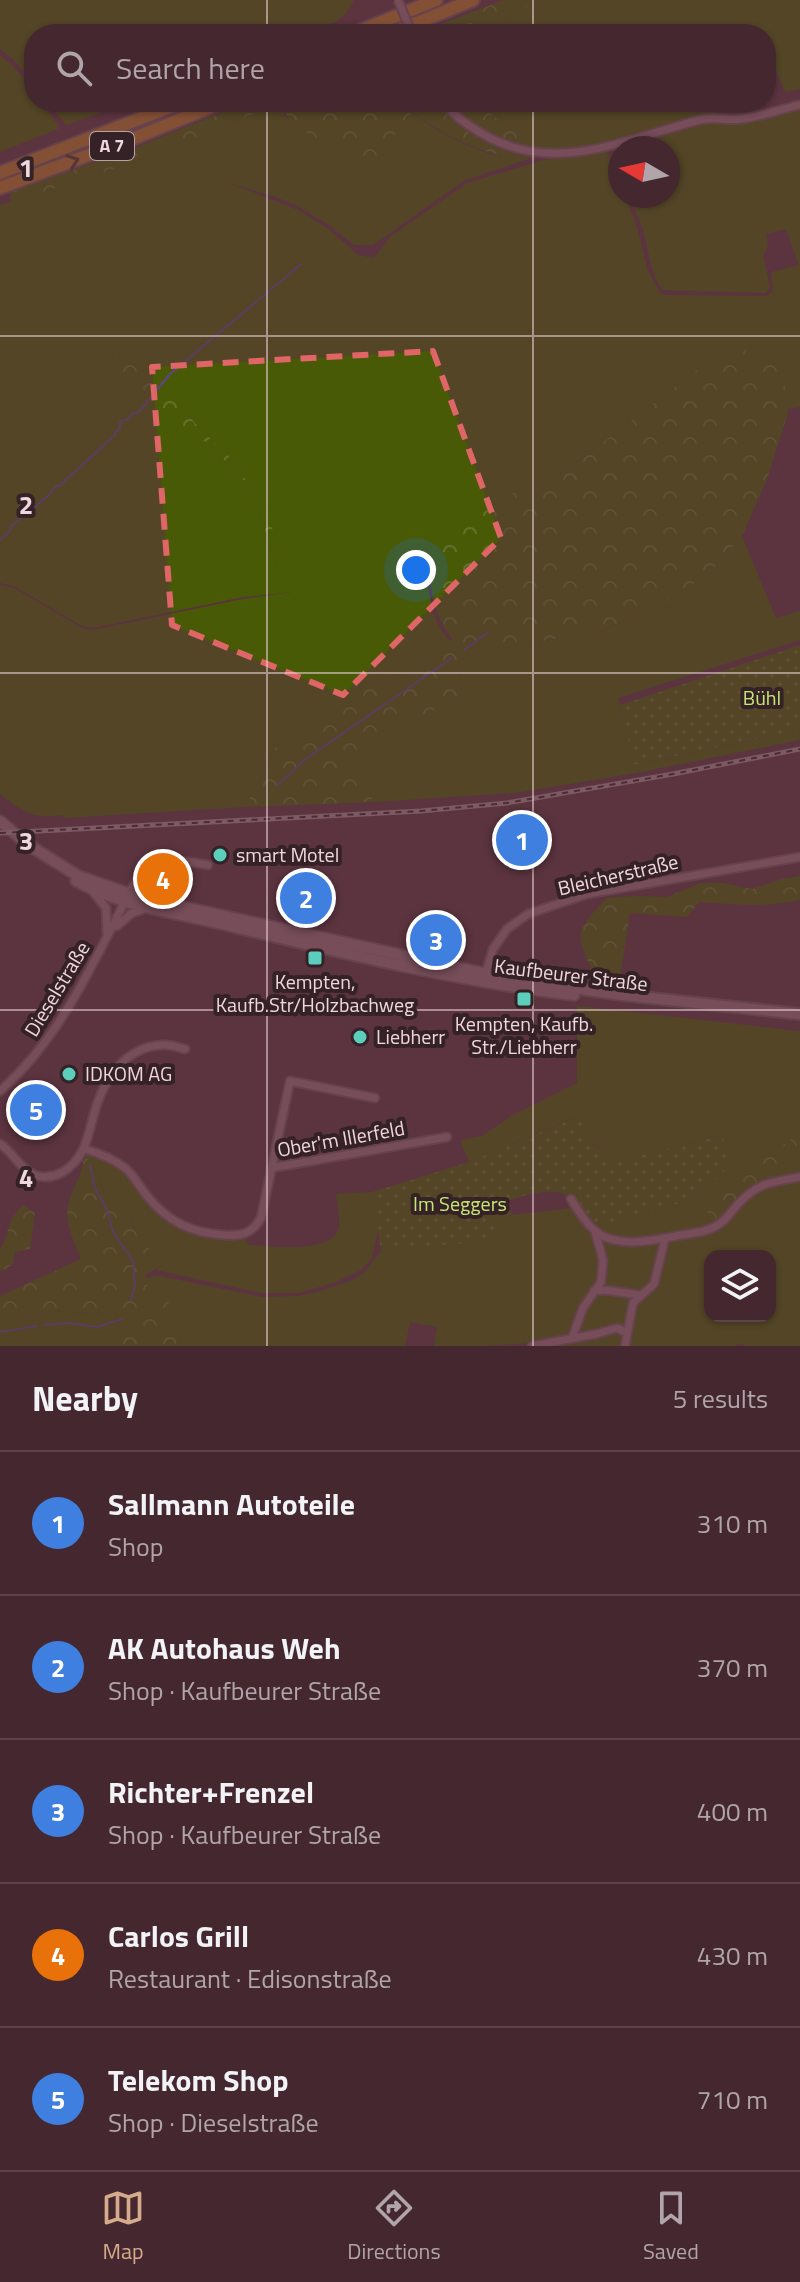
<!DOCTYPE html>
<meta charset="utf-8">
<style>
body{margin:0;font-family:"Titillium Web",sans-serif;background:#4e333b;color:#f1f3f6}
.controls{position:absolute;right:24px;bottom:24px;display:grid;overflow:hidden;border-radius:16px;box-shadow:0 2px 6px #0004}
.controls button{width:72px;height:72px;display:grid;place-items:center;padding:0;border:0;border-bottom:2px solid #5c444b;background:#44272f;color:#f1f3f6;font:40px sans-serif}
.compass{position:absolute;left:608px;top:136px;width:72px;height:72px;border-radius:50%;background:#44272f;box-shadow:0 2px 6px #0004;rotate:279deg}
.you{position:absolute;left:416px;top:570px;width:28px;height:28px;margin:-20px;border:6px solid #fff;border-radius:50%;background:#1a73e8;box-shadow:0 0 0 12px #1a73e833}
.badge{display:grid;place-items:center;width:52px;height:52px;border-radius:50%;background:#d6ab8b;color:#fff;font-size:26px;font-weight:700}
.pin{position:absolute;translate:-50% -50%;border:4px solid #fff;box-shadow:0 2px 8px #0006}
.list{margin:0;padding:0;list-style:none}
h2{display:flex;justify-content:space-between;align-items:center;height:104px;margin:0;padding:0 32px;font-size:34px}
h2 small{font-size:26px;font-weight:400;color:#afa5aa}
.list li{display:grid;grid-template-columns:52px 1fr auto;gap:24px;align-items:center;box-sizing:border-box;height:144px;padding:0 32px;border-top:2px solid #5c444b}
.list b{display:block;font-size:30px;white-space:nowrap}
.list p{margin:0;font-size:26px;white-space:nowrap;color:#afa5aa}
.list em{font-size:26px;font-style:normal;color:#afa5aa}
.icon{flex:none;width:44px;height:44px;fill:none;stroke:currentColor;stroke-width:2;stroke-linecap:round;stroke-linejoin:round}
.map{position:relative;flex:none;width:800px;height:1346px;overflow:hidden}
.search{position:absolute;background:#44272f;box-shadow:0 2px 6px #0004;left:24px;right:24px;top:24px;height:88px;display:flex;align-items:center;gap:20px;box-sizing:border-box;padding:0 28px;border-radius:32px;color:#afa5aa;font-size:30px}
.sheet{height:824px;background:#44272f}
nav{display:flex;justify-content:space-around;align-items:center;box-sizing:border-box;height:112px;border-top:2px solid #5c444b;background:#44272f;font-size:22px;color:#afa5aa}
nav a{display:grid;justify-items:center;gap:4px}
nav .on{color:#d6ab8b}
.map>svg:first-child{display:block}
.grass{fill:#495a07;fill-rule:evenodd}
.forest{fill:url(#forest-crowns)}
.garden{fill:url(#garden-dots)}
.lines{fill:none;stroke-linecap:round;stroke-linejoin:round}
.stream{stroke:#62438b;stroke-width:2}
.street-casing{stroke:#73535d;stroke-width:11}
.secondary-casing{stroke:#73535d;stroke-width:14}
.highway-casing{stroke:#73535d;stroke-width:16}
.street{stroke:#986c78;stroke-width:7}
.secondary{stroke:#986c78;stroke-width:10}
.highway{stroke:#b77129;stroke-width:12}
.rail-casing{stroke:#a6868f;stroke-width:5}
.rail{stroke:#342227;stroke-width:2;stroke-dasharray:6;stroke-linecap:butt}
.street-bridge-casing{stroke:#73535d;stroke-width:11;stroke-linecap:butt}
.street-bridge{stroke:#986c78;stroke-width:7}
.oneway{stroke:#553628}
.marked{fill:none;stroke:#df6567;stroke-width:6;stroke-dasharray:16 10;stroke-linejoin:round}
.grid{fill:none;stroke:#f0d7dd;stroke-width:2;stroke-opacity:0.55}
.poi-dot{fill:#5bcebc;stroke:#342227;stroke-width:3}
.labels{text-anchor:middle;stroke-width:8;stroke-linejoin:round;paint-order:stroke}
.shield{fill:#342227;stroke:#b8a1a6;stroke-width:2}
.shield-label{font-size:18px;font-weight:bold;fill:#f0d7dd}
.park-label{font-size:20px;fill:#c8e672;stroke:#342227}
.poi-label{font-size:20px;fill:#f0d7dd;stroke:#342227;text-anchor:start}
.street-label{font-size:20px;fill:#f0d7dd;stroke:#342227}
.grid-label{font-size:26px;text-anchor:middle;font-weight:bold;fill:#f0d7dd;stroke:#342227;stroke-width:8;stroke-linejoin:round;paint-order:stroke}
</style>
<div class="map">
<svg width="800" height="1346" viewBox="0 0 800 1346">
<defs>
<pattern id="forest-crowns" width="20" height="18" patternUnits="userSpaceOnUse" patternTransform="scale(2)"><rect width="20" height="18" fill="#495a07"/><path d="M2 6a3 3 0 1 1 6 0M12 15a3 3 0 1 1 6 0" fill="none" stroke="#64712b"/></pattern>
<pattern id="garden-dots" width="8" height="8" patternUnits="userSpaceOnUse" patternTransform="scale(2)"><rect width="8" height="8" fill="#495a07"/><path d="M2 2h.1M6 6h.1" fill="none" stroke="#64712b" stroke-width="1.8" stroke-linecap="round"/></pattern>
</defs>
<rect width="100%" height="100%" fill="#5b343f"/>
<!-- grass -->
<path class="grass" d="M0,0h354c-11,23 -25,25 -47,34h-273v50l-19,-23 -15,-12z
M541,0h259v89l-15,3 -15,-36 -4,1v-23h-276l30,-24z
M0,55c13,10 34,30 34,47h7l18,24 -1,3 -58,23z
M48,102h81l-60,22h-4z
M479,102h234l3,13h-8c-57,16 -124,45 -183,32l5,-5 -36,-25z
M278,104l9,14 124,-6 23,16 30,16 26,10 28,5 3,-3 13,1 -69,23 -92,65h-19l-25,-20 -30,-18 -23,-10 -47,-14 69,27 29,18 31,27 16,3 16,-21 77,-54 81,-24 19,-1 40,-7 13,34v11h5l12,31 11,44 13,23 8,1 98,1 6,-5 -2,-19 28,-7 -13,-36 -20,5 2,13 -5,8 7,32 -4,6 -103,-3c-14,-17 -14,-42 -21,-63 -4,-10 -9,-21 -13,-31h39v-48h-48v27l-5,-14 2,-12 94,-27h34l41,-12 14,-1v298l-13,2 -4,-45 -53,-20 -190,147 -114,59 2,21h-3l8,42 8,17 10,12 -4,8 -20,8 -19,20 -39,2 -16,21 -77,45 -31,61 -180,11 -3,-3c-31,4 -38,-3 -62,-21v-209l14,3 68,40 11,2 150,-31 49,-7 -49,5 -150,31 -11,-2 -68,-40 -14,-3v-378l127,-40zM131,347l69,82 28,26 37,52 14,64 -21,-61 -34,-50 -23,-22z
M742,536l34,82 24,-7v29l-182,58 17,67 165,-35v10l-164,33 -121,20 -141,9 -15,-29 11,-28 92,-50 -2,-28 25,-16 118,-20 65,-31 42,-27z
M577,1006l223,25v100h-4l-5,10 -28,14 -32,26 -19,1 16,-14 -6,-33 -108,27 -20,-18 -6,2 -6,-4 -2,-27 -111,47 -9,-22 22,-4 31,-21 64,-32z
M86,1152c13,4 30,11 40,20 14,13 23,31 36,44 21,20 57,26 84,23l3,6c19,1 85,10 90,-18 1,-10 -2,-23 -3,-33l36,-2 6,38 -6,28 -11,12 -27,13 -36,10h-36l-106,-23 7,-5 -6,-10 -15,-13 -13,-26 5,-10 -2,-4 -14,6 -5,-10 -8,-5 -12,-30 -9,-7z
M800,1181v165h-50l-13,-2 -1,2h-108l3,-9 1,-23 4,-10 21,-19 10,-44 9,-4 29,-3 55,-45 9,-4zM710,1256h60v60h-60z
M696,1196c11,10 14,17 11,33l-3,1c-36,5 -77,18 -109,-3l96,-27z
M571,1208c20,14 34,47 28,72 -3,11 -15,20 -20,31 -5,12 -8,24 -21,28 -39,7 -84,7 -124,7l3,-19 -27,-5 -5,24h-231l7,-9 -35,-53v-5l9,-4 107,22 35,-1 17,-3 39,-13 11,-7 17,-22 111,-10 5,-22 15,-4z
M599,1238l59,4v20l-6,21 -15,9 -36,-5z
M603,1293l30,3 -7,28 -45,11 -4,-1c3,-17 10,-34 26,-41z
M48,1311l68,3 4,32h-120v-21z
M619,1330l5,6 -2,10h-69z"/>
<!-- forest -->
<path class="forest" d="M504,0h37l-21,10 -30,24 -73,-1z
M247,102h191c19,29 50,43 83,54l-2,4c-41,-8 -74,-24 -107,-48l-41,54c-36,-18 -69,-28 -93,-62l-151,61 -115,37 -3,-9 128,-46z
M450,102h29l15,15 37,25 -6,5c-27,-9 -57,-21 -75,-45z
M730,344l53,20 5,49 -21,66 -25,57 -32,37 -42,27 -66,31 -117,20 -25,16 2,28 -92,50 -11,28 15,29 -129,5 31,-61 77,-45 16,-21 39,-2 19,-20 20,-8 5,-11c-20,-26 -22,-57 -26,-89l95,-62 19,3z
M131,346l69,83 28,26 37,52 21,64h-7l-21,-61 -34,-50 -23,-22 -12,9 -43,-42 -35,-39 8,-19z
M800,876v24c-34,8 -67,4 -101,2l-12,15 -57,-4 -10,65h-25c-19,-47 -23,-41 11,-80l29,-2 32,1 34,-14h22l29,6 30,-10z
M796,1131h4v44l-33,5 -11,5 -18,15 -14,19 -17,10c3,-16 0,-23 -11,-33l16,-14 19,-1 32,-26 27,-14z
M84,1156l9,7 12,30 8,5 5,10 13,-7 3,5 -5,11 13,25 15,13 6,10 -17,9v10l25,20 10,33 -7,9h-54l-4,-32 -68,-3 -48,14v-29l81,-37c-8,-20 -19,-40 -11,-61 6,-17 12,-22 14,-42z
M23,1205l12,8 -5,36 -15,3 -2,12 -13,8v-24l3,-3 9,-27z"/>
<!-- garden -->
<path class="garden" d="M800,645v85l-166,35 -14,-60z
M581,1115l1,27 6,4 5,-2 21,18 109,-27 5,33 -37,32 -96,27c-9,-11 -19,-27 -31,-33 -15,-7 -42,2 -57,7l5,14 -15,4 -5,22 -111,10 -9,-59 97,-30z"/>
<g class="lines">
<!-- stream -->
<path class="stream" d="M0,540l10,-9 1,-5 37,-30 8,-10h3l56,-51 1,-4 4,-2v-8l7,-1 6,-7h5l31,-38 132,-111
M464,650l23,-17
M278,785l26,-25 148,-102
M90,1165l5,23 12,22 6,22 20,29 2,24 -4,15
M44,1325l24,-2 29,4 25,-8
M0,1332l37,-6"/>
<defs>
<path id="street" d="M444,102c9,13 23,23 37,31 75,45 147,4 223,-14 12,-2 25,2 37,0 20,-2 39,-10 59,-14
M91,889l15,19 1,26
M117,926l15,-13 15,-5
M485,976l8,-27 14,-20 21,-15 59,-20 213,-37
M0,1091c63,-55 96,-135 134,-207 17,-31 45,-24 74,-19
M0,1144c14,9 20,26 37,32 9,2 16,1 24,-3 27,-15 27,-42 36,-69 10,-29 31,-57 64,-59 7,-1 16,2 24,4
M85,1149c13,4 29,10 40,19 9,7 15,20 23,29 20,25 44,36 76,38 17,1 28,-1 37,-17l29,-137 85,17
M271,1168l176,-31
M571,1199c6,10 13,22 22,30 21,20 58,12 83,7 15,-3 29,-3 42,-11 9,-5 14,-15 21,-22 20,-21 34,-21 61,-26
M594,1291l11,-1 35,5
M572,1338l11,-30 18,-26 2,-22 -8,-29
M532,1346l64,-12 21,-6 10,5
M625,1346l8,-43 21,-19 11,-45"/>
<path id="secondary" d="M0,821l27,23 51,32 64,22 363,80 117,17 178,19
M76,881c45,25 96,31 146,43 116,28 233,57 352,71"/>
<path id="highway" d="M352,34l84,-34
M390,34l83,-34
M0,173l183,-71
M0,188l132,-49 91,-37"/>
</defs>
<!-- street casing -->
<use href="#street" class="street-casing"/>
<!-- secondary casing -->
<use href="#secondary" class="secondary-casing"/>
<!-- highway casing -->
<use href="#highway" class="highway-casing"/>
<!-- street -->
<use href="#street" class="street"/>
<!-- secondary -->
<use href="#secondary" class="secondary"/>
<!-- highway -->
<use href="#highway" class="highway"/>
<defs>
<path id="rail" d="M0,833l421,-22 86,-8 166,-29 127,-25"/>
</defs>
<!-- rail casing -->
<use href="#rail" class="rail-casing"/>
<!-- rail -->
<use href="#rail" class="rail"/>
<defs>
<path id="street-bridge" d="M398,0l14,34"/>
</defs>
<!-- street-bridge casing -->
<use href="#street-bridge" class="street-bridge-casing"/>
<!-- street-bridge -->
<use href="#street-bridge" class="street-bridge"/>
</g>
<!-- one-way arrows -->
<defs><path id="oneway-chevron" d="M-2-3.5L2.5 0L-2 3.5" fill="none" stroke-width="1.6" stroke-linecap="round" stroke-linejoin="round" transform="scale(2)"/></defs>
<use class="oneway" href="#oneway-chevron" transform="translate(73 161) rotate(-20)"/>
<!-- marked area -->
<path d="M0 0H800V1346H0ZM433,351l68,187 -158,157 -171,-70 -20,-258z" fill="#5b343f" fill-opacity=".55" fill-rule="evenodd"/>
<path class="marked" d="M433,351l68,187 -158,157 -171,-70 -20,-258z"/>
<!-- grid -->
<path class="grid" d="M267,0v34M533,0v34M267,102v1244M533,102v1244M0,336h800M0,673h800M0,1010h800"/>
<!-- markers -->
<g class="poi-dot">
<circle cx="220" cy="855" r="8"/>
<rect x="307" y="950" width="16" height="16" rx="4"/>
<rect x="516" y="991" width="16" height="16" rx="4"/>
<circle cx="360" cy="1037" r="8"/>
<circle cx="69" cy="1074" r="8"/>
</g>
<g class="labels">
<!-- shield labels -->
<rect class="shield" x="90" y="132" width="44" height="28" rx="6"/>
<g class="shield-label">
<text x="112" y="152">A 7</text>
</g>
<!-- park labels -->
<g class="park-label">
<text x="762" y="705">Bühl</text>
<text x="460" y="1211">Im Seggers</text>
</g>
<!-- poi labels -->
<g class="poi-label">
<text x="236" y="862">smart Motel</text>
<text x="315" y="989" text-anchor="middle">Kempten,<tspan x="315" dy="23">Kaufb.Str/Holzbachweg</tspan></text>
<text x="524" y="1031" text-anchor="middle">Kempten, Kaufb.<tspan x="524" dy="23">Str./Liebherr</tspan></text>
<text x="376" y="1044">Liebherr</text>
<text x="85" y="1081">IDKOM AG</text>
</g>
<!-- street labels -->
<g class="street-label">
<text transform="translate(618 875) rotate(-13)" y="7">Bleicherstraße</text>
<text transform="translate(571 975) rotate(7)" y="7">Kaufbeurer Straße</text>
<text transform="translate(57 989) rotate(-59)" y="7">Dieselstraße</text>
<text transform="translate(341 1139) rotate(-10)" y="7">Ober'm Illerfeld</text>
</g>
</g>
<g class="grid-label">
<text x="26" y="177">1</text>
<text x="26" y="514">2</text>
<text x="26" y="850">3</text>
<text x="26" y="1187">4</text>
</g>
</svg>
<div class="controls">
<button><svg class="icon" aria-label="layers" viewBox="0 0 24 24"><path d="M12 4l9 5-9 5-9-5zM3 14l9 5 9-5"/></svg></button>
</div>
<svg class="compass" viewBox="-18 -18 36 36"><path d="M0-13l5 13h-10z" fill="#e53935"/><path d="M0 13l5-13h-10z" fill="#afa5aa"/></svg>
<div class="you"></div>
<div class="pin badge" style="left:522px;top:840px;background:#3f7fe0">1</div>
<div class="pin badge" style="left:306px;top:898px;background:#3f7fe0">2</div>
<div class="pin badge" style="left:436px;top:940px;background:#3f7fe0">3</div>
<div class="pin badge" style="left:163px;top:879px;background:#e8710a">4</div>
<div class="pin badge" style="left:36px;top:1110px;background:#3f7fe0">5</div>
<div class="search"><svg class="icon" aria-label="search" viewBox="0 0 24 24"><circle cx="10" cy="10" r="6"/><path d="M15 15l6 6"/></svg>Search here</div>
</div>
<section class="sheet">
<h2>Nearby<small>5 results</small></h2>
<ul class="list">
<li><span class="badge" style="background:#3f7fe0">1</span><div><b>Sallmann Autoteile</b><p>Shop</p></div><em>310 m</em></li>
<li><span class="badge" style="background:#3f7fe0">2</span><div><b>AK Autohaus Weh</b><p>Shop · Kaufbeurer Straße</p></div><em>370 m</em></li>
<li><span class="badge" style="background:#3f7fe0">3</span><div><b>Richter+Frenzel</b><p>Shop · Kaufbeurer Straße</p></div><em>400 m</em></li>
<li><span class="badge" style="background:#e8710a">4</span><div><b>Carlos Grill</b><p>Restaurant · Edisonstraße</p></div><em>430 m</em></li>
<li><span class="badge" style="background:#3f7fe0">5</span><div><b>Telekom Shop</b><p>Shop · Dieselstraße</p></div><em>710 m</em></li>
</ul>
</section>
<nav>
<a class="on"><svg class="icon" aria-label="map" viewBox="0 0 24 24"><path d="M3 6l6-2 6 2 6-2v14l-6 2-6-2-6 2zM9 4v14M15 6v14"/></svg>Map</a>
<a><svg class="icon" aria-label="directions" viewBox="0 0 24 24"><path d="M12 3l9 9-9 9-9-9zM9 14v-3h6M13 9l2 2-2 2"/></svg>Directions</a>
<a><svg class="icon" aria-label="saved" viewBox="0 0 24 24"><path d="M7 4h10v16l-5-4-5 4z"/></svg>Saved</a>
</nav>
